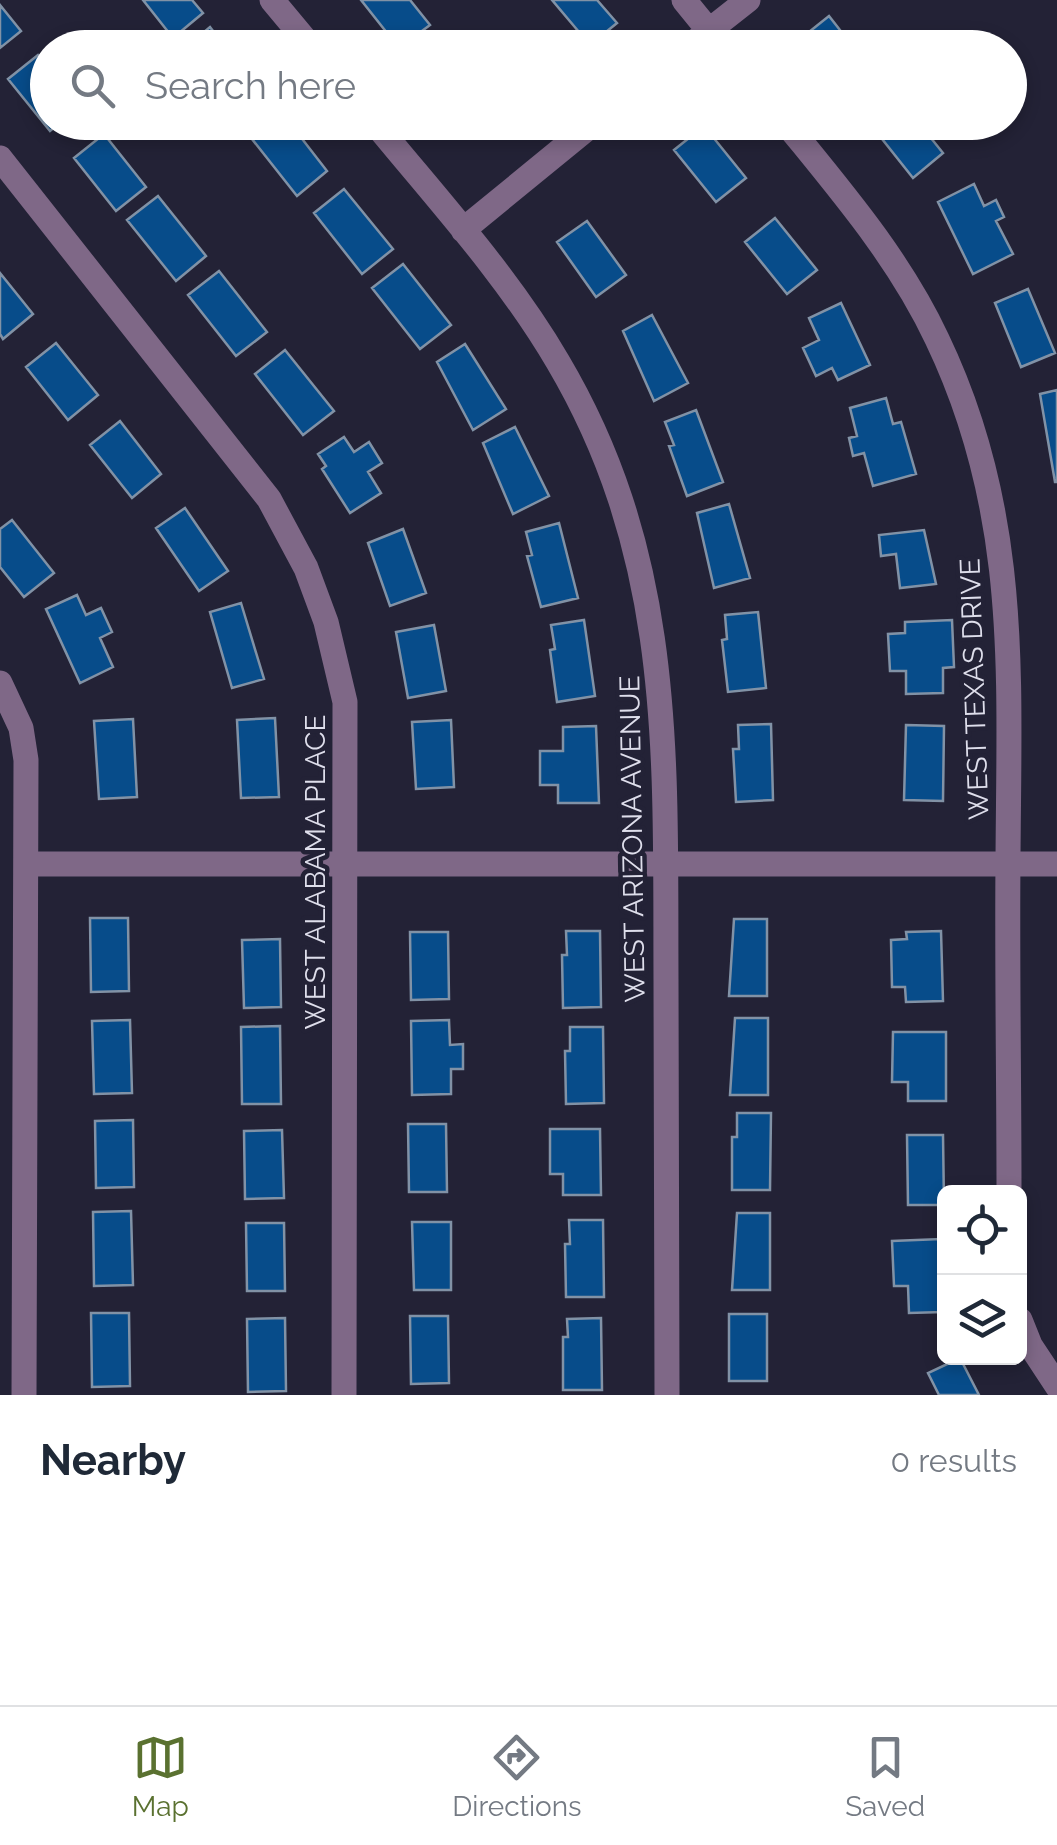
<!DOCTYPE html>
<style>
body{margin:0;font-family:Raleway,sans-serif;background:#f6f6f7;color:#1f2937}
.controls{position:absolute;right:30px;bottom:30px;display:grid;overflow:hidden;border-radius:15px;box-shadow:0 5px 15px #0003}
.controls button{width:90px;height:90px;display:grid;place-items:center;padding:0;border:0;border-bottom:2px solid #e0e1e3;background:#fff;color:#1f2937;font:50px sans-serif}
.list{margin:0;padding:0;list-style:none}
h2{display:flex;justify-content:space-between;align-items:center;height:130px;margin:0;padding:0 40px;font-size:42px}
h2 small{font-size:32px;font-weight:400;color:#747a83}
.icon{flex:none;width:55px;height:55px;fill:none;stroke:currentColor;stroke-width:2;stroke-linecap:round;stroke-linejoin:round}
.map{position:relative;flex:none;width:1057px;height:1395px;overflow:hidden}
.search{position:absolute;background:#fff;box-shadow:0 5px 15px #0003;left:30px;right:30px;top:30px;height:110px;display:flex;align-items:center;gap:25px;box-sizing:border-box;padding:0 35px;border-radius:55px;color:#747a83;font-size:38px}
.sheet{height:310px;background:#fff}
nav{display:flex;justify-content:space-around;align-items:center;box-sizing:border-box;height:140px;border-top:2px solid #e0e1e3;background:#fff;font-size:28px;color:#747a83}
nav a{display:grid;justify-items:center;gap:5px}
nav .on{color:#5a7130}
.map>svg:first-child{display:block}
.building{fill:#074c8a;stroke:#8192a6;stroke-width:2.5}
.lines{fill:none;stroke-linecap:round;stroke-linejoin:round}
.minor{stroke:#7f6887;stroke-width:25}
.labels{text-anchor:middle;stroke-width:9;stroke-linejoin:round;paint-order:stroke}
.street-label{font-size:28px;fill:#dedeeb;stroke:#232236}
</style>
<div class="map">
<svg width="1057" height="1395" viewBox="0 0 1057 1395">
<rect width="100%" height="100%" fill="#232236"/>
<!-- building -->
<path class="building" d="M143,0h49l11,13 -30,25z
M361,0h49l20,25 -31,23z
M552,0h45l20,23 -27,22z
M0,5l21,26 -21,17z
M829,16l25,32h-49l-6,-8z
M210,27l16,21h-41z
M38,55l10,12v55h13l-11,9 -42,-52z
M263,122h26l38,49 -30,25 -49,-62z
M458,122h32l-20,16z
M874,122h44l25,31 -30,25 -42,-53z
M704,126l42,52 -30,24 -42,-52z
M104,134l42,53 -30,24 -42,-53z
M974,184l10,22 12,-6 8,17 -8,4 17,33 -40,20 -35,-72z
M344,189l49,60 -31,25 -48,-61z
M158,196l48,60 -30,25 -49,-61z
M775,218l42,52 -30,24 -42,-52z
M587,221l39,54 -30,22 -39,-55z
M403,264l48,61 -31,24 -48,-61z
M219,271l48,61 -31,24 -48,-61z
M0,273l33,41 -30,25 -3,-5z
M1028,289l27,64 -34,14 -26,-64z
M841,303l29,62 -32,15 -6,-12 -16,8 -13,-28 16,-8 -10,-22z
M652,315l36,68 -34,18 -31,-70z
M56,343l42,52 -30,25 -42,-53z
M465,344l41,65 -33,21 -36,-68z
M285,350l49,61 -31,24 -48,-61z
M1057,390v92h-2l-15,-88z
M886,398l7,26 8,-2 15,52 -43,12 -9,-33 -11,3 -4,-18 8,-2 -7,-28z
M696,410l27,72 -36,14 -18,-50 5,-1 -9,-23z
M120,421l41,53 -29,24 -42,-53z
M515,427l34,69 -36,18 -30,-71z
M344,437l10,15 15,-10 13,21 -14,9 13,21 -31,20 -28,-44 4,-3 -8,-12z
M729,504l21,74 -36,10 -17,-75z
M185,508l43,63 -29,20 -43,-63z
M12,520l42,53 -30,24 -24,-30v-38z
M559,523l19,75 -37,9 -14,-51 5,-1 -6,-23z
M403,529l23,64 -36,13 -22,-63z
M924,530l12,54 -36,4 -4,-34 -15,2 -2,-21z
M77,595l9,20 15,-7 11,24 -12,6 13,29 -33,16 -34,-74z
M241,603l23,76 -32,9 -22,-76z
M758,612l8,76 -38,4 -6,-52 5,-1 -2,-24z
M584,620l11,76 -38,6 -7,-52 5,-1 -4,-24z
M952,620l2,47 -11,1v25l-37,1v-23h-16l-2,-37 17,-1v-11z
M434,625l12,66 -38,7 -12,-66z
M275,718l4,79 -38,1 -4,-78z
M133,719l4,78 -38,2 -5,-78z
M451,720l3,67 -38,2 -4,-67z
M771,724l2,76 -37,2 -3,-53h6l-1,-24z
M906,725l38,1 -1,75 -39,-1z
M596,726l3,77h-41v-18h-18v-34h23v-24z
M90,918h38l1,73 -38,1z
M734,919h33v77h-38z
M566,931h34l1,76 -38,1 -1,-53h5z
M941,931l2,70 -37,1 -1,-15h-13l-1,-47 16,-1 -1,-7z
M410,932h38l1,67 -38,1z
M280,939l1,68 -37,1 -2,-68z
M735,1018h33v77h-38z
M130,1020l2,73 -38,1 -2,-73z
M449,1020l1,25 13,-1v25h-12v25l-39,1 -1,-74z
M280,1026l1,78h-39l-1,-77z
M570,1027h33l1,76 -38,1 -1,-53h5z
M893,1032h53v69h-38v-19h-16z
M737,1113h34l-1,77h-38v-53h5z
M133,1120l1,67 -38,1 -1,-67z
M408,1124h38l1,68h-38z
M550,1129h50l1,66h-38v-21h-13z
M282,1130l2,68 -39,1 -1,-68z
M907,1135h36l1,70h-36z
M131,1211l2,74 -39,1 -1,-74z
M737,1213h33v77h-38z
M569,1220h34l1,77h-38l-1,-53h5z
M412,1222h39v68h-37z
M246,1223h38l1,68h-38z
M941,1239l2,73 -34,1 -1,-27h-14l-2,-45z
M91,1313h38l1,73 -38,1z
M729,1314h38v67h-38z
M410,1316h38l1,67 -38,1z
M285,1318l1,73 -38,1 -1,-73z
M601,1318l1,72h-39v-53h5l-1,-18z
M960,1358l19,37h-40l-11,-22z"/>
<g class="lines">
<!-- minor -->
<path class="minor" d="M272,0l40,48
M684,0l39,48
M687,48l61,-48
M374,122c64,78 133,153 184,240 117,198 107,397 108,617 0,139 1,277 1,416
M785,122c56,69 114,136 152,217 83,173 72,335 71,520 -1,111 1,222 1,333
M0,158l269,341 37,69 20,54 19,80 -1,693
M463,230l132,-108
M0,683l21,45 5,32 -2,635
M27,864h1030
M1020,1320l10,25 27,41"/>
</g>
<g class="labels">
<!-- street labels -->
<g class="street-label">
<text transform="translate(974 689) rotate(-92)" y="10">WEST TEXAS DRIVE</text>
<text transform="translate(632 839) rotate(-91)" y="10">WEST ARIZONA AVENUE</text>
<text transform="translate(315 872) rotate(-90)" y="10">WEST ALABAMA PLACE</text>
</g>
</g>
</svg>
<div class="controls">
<button><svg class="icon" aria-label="locate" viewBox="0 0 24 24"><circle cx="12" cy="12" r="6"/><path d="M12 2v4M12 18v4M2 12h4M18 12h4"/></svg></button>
<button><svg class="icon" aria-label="layers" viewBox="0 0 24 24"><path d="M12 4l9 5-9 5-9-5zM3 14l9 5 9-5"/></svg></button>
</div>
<div class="search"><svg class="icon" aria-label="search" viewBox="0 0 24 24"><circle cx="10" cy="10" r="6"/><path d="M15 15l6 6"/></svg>Search here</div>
</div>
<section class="sheet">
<h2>Nearby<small>0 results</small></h2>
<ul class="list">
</ul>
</section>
<nav>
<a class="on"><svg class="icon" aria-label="map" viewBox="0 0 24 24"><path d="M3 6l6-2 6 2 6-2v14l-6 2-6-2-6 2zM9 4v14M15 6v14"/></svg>Map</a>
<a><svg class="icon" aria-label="directions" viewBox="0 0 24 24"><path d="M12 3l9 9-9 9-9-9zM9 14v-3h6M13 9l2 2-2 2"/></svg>Directions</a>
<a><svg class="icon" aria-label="saved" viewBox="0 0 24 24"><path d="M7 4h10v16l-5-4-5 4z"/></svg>Saved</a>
</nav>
